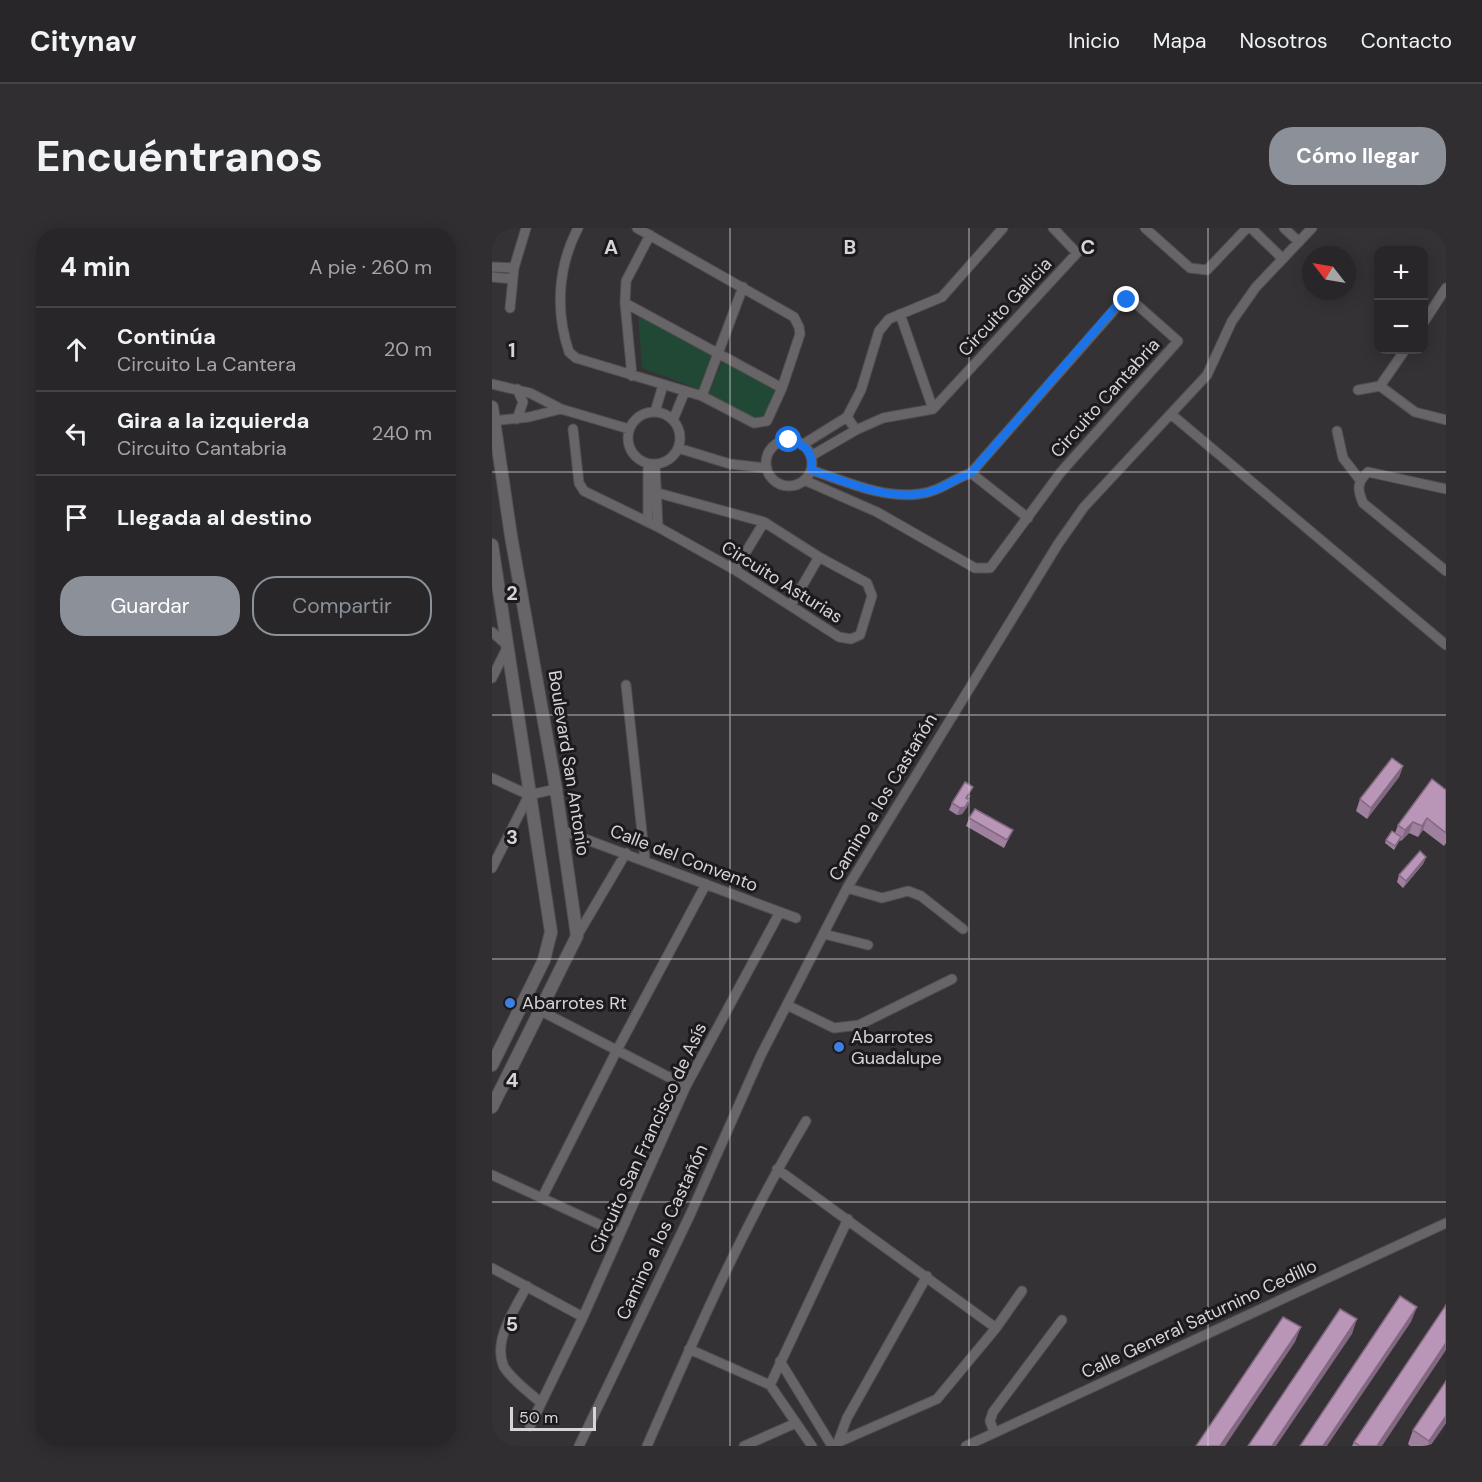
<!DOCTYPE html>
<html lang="es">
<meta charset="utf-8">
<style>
body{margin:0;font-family:"DM Sans",sans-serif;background:#302e30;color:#f1f3f6}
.controls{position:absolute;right:18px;top:18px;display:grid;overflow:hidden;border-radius:12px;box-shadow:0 3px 15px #0003}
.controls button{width:54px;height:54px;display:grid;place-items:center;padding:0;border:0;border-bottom:2px solid #444345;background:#282628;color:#f1f3f6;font:30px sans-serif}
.compass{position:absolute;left:810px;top:18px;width:54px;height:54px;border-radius:50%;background:#282628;box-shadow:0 3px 15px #0003;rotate:301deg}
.scale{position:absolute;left:18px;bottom:15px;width:86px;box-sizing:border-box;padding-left:6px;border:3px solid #d7d4d6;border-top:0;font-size:16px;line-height:21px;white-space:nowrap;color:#d7d4d6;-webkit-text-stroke:4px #1c1a1c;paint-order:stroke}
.stop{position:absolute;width:18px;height:18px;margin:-14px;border:4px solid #1a73e8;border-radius:50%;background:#fff}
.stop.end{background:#1a73e8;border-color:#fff;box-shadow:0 2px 6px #0008}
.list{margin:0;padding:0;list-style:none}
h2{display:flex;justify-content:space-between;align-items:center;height:78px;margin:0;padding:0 24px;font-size:26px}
h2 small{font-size:20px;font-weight:400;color:#a5a5a8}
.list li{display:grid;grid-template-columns:39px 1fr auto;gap:18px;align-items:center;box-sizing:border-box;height:84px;padding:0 24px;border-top:2px solid #444345}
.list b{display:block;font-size:22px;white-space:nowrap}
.list p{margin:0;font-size:20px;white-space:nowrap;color:#a5a5a8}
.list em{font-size:20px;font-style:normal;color:#a5a5a8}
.actions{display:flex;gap:12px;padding:18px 24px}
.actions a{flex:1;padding:14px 0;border:2px solid #8c9099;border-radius:24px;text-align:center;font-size:21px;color:#8c9099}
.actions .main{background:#8c9099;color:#fff}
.icon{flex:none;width:33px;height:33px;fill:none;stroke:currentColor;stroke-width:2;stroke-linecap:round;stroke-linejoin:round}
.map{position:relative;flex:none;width:954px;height:1218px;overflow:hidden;border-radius:24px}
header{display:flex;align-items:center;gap:36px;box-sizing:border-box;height:84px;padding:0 30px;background:#282628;border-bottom:2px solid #444345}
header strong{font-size:28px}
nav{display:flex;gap:33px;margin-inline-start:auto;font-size:21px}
.intro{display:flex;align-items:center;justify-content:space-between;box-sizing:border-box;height:144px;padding:0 36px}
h1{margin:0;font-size:42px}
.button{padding:15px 27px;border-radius:24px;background:#8c9099;color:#fff;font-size:21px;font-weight:700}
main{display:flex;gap:36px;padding:0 36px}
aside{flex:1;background:#282628;border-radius:24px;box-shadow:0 3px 15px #0003}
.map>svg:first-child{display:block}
.green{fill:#214735}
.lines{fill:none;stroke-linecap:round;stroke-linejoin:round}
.minor-casing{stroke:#514e51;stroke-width:11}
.tertiary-casing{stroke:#514e51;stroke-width:14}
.minor{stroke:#686568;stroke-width:9}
.tertiary{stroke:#686568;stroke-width:12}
.wall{fill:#9f809e}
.shaded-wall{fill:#826881}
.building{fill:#b995b8;stroke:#826881;stroke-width:1.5}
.route{stroke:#1a73e8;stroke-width:8}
.grid{fill:none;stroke:#d7d4d6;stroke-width:1.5;stroke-opacity:0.55}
.shop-dot{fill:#3f7fe0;stroke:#1c1a1c;stroke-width:2}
.labels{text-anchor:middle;stroke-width:6;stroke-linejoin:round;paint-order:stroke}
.street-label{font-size:18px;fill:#d7d4d6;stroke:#1c1a1c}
.poi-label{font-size:18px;fill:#d7d4d6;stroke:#1c1a1c;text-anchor:start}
.grid-label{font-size:20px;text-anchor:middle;font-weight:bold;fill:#d7d4d6;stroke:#1c1a1c;stroke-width:6;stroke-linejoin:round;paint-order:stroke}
</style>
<header>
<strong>Citynav</strong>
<nav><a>Inicio</a><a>Mapa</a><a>Nosotros</a><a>Contacto</a></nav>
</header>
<div class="intro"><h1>Encuéntranos</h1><a class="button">Cómo llegar</a></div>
<main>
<aside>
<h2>4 min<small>A pie · 260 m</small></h2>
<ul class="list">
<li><svg class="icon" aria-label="ahead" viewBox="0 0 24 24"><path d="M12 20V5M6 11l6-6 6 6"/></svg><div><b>Continúa</b><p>Circuito La Cantera</p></div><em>20 m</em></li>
<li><svg class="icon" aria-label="left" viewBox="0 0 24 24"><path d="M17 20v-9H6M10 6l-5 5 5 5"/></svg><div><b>Gira a la izquierda</b><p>Circuito Cantabria</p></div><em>240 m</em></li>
<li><svg class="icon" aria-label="arrive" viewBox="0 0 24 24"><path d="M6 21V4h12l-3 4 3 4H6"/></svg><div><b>Llegada al destino</b></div></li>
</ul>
<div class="actions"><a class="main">Guardar</a><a>Compartir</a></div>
</aside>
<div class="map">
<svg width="954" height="1218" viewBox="0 0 954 1218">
<rect width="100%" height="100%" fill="#353235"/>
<!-- green -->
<path class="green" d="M146,86l77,38 -14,38 -59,-22z
M233,127l53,34 -11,25 -11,4 -48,-22z"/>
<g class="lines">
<defs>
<path id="minor" d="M86,0c-20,38 -23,83 -9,124l7,6 126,38 52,27 13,-2 15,-33 18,-54 -1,-7 -5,-10 -157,-89
M653,0l45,40 17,2 40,-42
M759,0l32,31
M792,0l15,14
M0,39l22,1
M0,49l20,2
M133,75l157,85
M18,80l4,-40 12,-40
M408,86l33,95
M932,94l22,-34
M913,122l-25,36 35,26 31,8
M140,148l-7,-73 1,-22 24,-46
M0,156l38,9 31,16 68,20
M25,161l6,13 -6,17
M866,162l22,-4
M210,168l41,-109
M136 210a26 26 0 1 1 52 0a26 26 0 1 1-52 0Z
M163,184l8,-27
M680,187l274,230
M181,192l12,-29
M0,193l37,-4 32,-8
M81,201l6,54 5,8 74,36 77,43 104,67 12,2 9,-4 12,-39 -5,-13 -48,-26 -55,-35 -106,-29 -10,1
M364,202l-9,-13 14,-27 18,-59 10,-12 53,-22 61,-69
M845,203l6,27 17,22
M274 235a23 23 0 1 1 46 0a23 23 0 1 1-46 0Z
M310,217l45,-28
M186,220l52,16 37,4
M319,228l45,-26 27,-12 50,-9 144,-156 -24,-25
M156,236v58
M163,236l3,63
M479,245l57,45
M312,252l73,32 98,56h15l71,-96 117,-131 -43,-38 -13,-2 -151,172c-18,6 -32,19 -52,21 -36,5 -74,-13 -108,-24
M954,261l-78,-17c-11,10 -11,17 -5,31l83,68
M243,342l29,-48
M299,377l28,-48
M0,404l16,14 -16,32
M134,457l19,175
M0,550l37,17
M69,602l235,88
M0,640l37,-73 27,-6
M355,660l35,10 26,-7 13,5 42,33
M332,706l44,11
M85,708l49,-83
M295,777l47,23 25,-3 93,-46
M49,783l145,75
M285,941l219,159
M0,947l128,59
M50,970l75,-148 89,-166
M0,1040l91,49
M35,1058c-12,23 -35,55 -23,81 8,13 25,25 37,36
M197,1121l81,36 42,61
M288,1133l52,85
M278,1157l78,-166
M38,1198l53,-109 103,-231 94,-174
M502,1204l-4,-11 3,-9 69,-92
M346,1214l9,-24 80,-142
M340,1217l105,-46 59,-71 26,-37
M87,1218l111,-231 71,-160 86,-167 211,-344 26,-37 123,-132 25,-54 24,-34 56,-59
M155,1218c48,-110 97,-222 159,-325
M252,1218l52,-23
M474,1218l480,-223"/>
<path id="tertiary" d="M0,179l19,129 45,253 21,147 -85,171
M0,317l59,387 -7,28 -52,105"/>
</defs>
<!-- minor casing -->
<use href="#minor" class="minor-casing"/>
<!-- tertiary casing -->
<use href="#tertiary" class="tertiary-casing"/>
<!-- minor -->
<use href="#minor" class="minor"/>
<!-- tertiary -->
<use href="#tertiary" class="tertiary"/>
</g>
<!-- wall -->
<path class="wall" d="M911,538l-4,11 -32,42 -11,-8 4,-12z
M954,562v53l-2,3 -21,-16 -5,7 -9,-4 -8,8 -1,-1 -6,10 -9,-7 1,-3 9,-7 3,-8z
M479,567l-3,4 1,1 -2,7 -5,7 -5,1 -8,-5 3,-7z
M477,590l44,12 -9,18 -38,-22z
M934,629l-3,7 -20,24 -6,-6 2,-7z
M954,1153v42l-16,23h-20l-2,-2 5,-14z
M862,1214l28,4h-30z"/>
<!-- shaded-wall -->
<path class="shaded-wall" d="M911,538l-4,11 -32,42 4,-11z
M477,572l-2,7 -5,7 -5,1 3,-7z
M935,590l-4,12 -5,7 4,-11z
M921,594l-4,11 -8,8 4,-11z
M934,629l-3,7 -20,24 3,-7z
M925,1079l-6,15 -84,124h-4z
M865,1091l-5,15 -76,112h-4z
M809,1099l-6,15 -70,104h-5z
M954,1115v7l-64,96h-5z
M954,1188v7l-16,23h-2l1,-5z"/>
<!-- building -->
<path class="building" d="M900,530l11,8 -32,42 -11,-9z
M940,551l14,11v43l-19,-15 -5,8 -9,-4 -8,8 -7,-5z
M473,554l8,5 -7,11 3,2 -4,7 -5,1 -8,-5z
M483,581l38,21 -6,10 -38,-22z
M900,603l9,6 -6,9 -9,-6z
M928,623l6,6 -20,24 -7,-6z
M908,1068l17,11 -94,139h-23z
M954,1077v38l-69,103h-17l-6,-4z
M848,1081l17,10 -85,127h-24z
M791,1089l18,10 -81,119h-24z
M954,1153v35l-17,25 -16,-11z"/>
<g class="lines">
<!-- route -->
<path class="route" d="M297,212c16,4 25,13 22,30 34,11 72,29 108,24 20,-2 34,-15 52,-21l148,-170 8,-3"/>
</g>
<!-- grid -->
<path class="grid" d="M238,0v1218M477,0v1218M716,0v1218M0,244h954M0,487h954M0,731h954M0,974h954"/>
<!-- markers -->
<g class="shop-dot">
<circle cx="18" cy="775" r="6"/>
<circle cx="347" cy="819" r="6"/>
</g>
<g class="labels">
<!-- street labels -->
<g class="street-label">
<text transform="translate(513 79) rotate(-47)" y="6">Circuito Galicia</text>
<text transform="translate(613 170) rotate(-48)" y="6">Circuito Cantabria</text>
<text transform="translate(290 354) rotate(32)" y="6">Circuito Asturias</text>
<text transform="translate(77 535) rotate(81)" y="6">Boulevard San Antonio</text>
<text transform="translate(391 569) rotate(-59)" y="6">Camino a los Castañón</text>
<text transform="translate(192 630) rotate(21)" y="6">Calle del Convento</text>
<text transform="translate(156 910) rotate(-65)" y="6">Circuito San Francisco de Asís</text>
<text transform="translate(170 1004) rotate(-65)" y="6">Camino a los Castañón</text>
<text transform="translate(707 1091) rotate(-25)" y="6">Calle General Saturnino Cedillo</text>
</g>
<!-- poi labels -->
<g class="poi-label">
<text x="30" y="781">Abarrotes Rt</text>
<text x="359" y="815">Abarrotes<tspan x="359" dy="21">Guadalupe</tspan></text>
</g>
</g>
<g class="grid-label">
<text x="119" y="26">A</text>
<text x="358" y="26">B</text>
<text x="596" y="26">C</text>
<text x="20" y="129">1</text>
<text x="20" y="372">2</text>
<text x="20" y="616">3</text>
<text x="20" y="859">4</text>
<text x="20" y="1103">5</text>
</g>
</svg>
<div class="controls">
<button>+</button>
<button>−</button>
</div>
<svg class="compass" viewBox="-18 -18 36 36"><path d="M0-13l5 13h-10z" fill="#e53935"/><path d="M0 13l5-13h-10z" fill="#a5a5a8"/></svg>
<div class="scale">50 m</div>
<div class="stop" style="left:297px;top:212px"></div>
<div class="stop end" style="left:635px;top:72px"></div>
</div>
</main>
